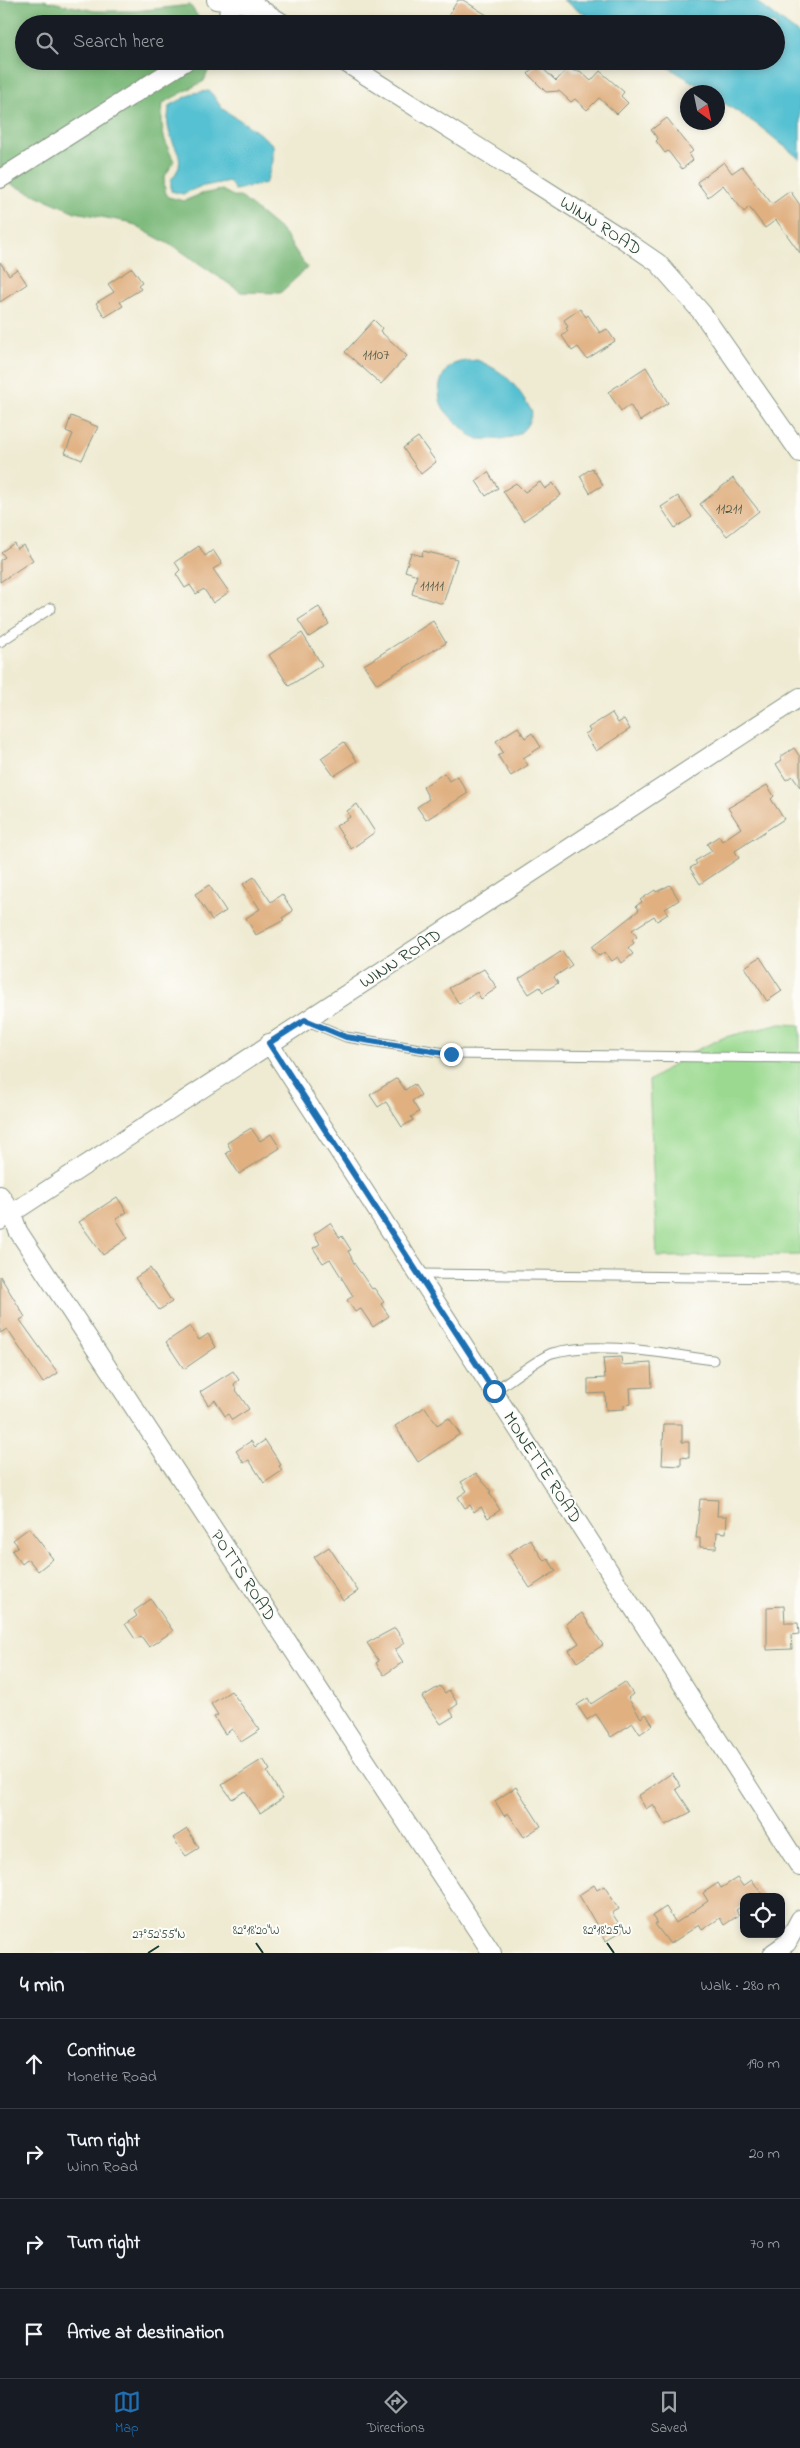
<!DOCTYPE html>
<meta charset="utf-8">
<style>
body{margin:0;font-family:"Indie Flower",sans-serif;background:#242831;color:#f1f3f6}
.controls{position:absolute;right:15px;bottom:15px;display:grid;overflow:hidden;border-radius:10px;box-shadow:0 2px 8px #0003}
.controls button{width:45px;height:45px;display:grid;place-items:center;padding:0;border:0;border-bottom:1px solid #363941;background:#171b24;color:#f1f3f6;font:25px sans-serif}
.compass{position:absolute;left:680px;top:85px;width:45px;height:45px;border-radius:50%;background:#171b24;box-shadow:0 2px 8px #0003;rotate:147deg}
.stop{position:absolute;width:15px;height:15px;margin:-11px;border:4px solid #1f6fb2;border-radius:50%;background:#fff}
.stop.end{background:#1f6fb2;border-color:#fff;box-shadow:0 1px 5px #0008}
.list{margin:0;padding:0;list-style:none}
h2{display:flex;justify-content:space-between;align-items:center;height:65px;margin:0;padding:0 20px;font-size:21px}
h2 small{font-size:16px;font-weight:400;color:#9ea1a6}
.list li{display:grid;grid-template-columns:32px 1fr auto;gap:15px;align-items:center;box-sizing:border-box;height:90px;padding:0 20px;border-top:1px solid #363941}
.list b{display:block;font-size:19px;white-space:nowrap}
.list p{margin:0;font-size:16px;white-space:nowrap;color:#9ea1a6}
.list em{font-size:16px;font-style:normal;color:#9ea1a6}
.icon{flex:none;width:28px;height:28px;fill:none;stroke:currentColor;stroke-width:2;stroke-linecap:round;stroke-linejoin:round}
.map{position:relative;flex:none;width:800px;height:1953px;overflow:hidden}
.search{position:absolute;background:#171b24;box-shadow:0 2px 8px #0003;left:15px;right:15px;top:15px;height:55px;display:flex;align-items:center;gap:12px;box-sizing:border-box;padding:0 18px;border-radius:28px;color:#9ea1a6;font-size:19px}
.sheet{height:425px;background:#171b24}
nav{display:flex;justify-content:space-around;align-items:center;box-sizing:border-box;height:70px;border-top:1px solid #363941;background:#171b24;font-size:14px;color:#9ea1a6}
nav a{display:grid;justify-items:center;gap:2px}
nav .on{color:#1f6fb2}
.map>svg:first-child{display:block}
.green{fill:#9ad98f;stroke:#5c8b62}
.forest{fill:#7bb97a;stroke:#4d7b57}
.water{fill:#57c1d2;stroke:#3b7f83}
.building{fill:#e0b081}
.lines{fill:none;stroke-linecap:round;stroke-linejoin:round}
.service-casing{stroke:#879484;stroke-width:11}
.minor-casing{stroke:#879484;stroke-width:20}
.service{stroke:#fff;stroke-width:9}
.minor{stroke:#fff;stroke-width:18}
.route{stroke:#1f6fb2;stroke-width:6}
.ticks{fill:none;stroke:#1f3d34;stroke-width:2}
.labels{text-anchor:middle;stroke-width:4;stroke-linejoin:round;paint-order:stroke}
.number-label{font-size:15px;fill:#4f5a47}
.street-label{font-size:18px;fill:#1f3d34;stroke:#fdfcf7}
.ticks-label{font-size:12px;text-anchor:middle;fill:#1f3d34;stroke:#fdfcf7;stroke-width:4;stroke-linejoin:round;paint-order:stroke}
</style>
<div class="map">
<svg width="800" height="1953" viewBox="0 0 800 1953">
<rect width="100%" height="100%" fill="#fdfcf7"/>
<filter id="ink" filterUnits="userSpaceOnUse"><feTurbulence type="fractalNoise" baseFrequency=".02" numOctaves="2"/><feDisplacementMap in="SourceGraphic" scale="10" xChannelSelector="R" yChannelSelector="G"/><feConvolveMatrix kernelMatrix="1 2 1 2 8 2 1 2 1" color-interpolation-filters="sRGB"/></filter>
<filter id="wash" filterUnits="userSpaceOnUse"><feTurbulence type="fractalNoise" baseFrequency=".0096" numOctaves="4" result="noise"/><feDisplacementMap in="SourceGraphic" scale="20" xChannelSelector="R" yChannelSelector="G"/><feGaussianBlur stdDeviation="1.12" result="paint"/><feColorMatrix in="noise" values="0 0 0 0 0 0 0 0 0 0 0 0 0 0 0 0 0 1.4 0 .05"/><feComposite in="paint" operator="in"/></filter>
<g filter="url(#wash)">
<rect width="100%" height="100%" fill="#efebd3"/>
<!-- green -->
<path class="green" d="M781,1024l19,1v230l-143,2 -8,-176 45,-30 31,-14z"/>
<!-- forest -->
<path class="forest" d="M0,0h42l53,11h41l54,-6 13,19h-179v37h188l-8,20 -41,22c-3,24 0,37 11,58l-10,17 1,13 3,6 16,4 17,-7 21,-4 11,6 8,1 42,35 24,36 -27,25 -39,-1 -63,-43 -50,-27 -53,-10 -67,-29 -8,-8z"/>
<!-- water -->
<path class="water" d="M563,0h191l46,35v124l-42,-34 -40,-26v-7h-10l-49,-31h117v-37h-176z
M209,91c6,5 10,15 15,19 17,11 34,21 49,35v16l-7,22 -31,7 -6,-9 -30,6 -16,7 -12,-3v-11c19,-23 1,-29 -3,-54 -1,-6 1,-14 1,-20l25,-13z
M477,360c30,13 39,24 55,52 -5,22 -19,28 -41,27 -6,0 -13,1 -19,-2 -9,-9 -21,-18 -28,-28 -9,-13 -5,-37 10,-45 6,-3 16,-3 23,-4z"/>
<g id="blocks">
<!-- building -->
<path class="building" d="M458,0h5l38,24h-58z
M537,63l19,18 13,-14 5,4h6l11,10 9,-10 24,21 -3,4 7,7 -11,11 -18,-16 -12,12 -12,-11 -4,3 -12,-11 -13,1 -18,-18z
M667,118l26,33 -4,3 4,6 -11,9 -14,-18 -3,2 -9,-12 2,-2 -7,-9z
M724,162l8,11 10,-7 30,38 18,-13 10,14v48l-24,-33 -11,8 -16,-21 -5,5 -21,-27 -15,12 -11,-15z
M0,262l9,13 8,-6 10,15 -27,18z
M132,268l10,14 -4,3 3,4 -21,13 3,4 -18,11 -9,-14 18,-11 -6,-8z
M580,309l6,8 2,-2 12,18 7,-4 8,12 -28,18 -9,-12 -6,4 -10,-15 6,-5 -2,-3 2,-1 -4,-7z
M374,320l8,8 -2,3 27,25 -26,28 -36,-32z
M646,367l22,36 -28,18 -10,-16 -9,6 -13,-19z
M71,416l27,11 -16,33 -17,-7 8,-19 -7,-3z
M418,437l18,25 -15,12 -18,-26z
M592,468l11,17 -13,8 -10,-17z
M488,472l10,16 -12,8 -10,-15z
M733,478l26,33 -32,25 -27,-32z
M540,482l5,7 8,-6 8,12 -38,26 -20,-30 13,-8 9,9z
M678,496l14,21 -17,11 -14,-21z
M14,543l3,6 6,-4 10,15 -33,22v-22l5,-3 -4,-5z
M199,546l6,10 8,-6 9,14 -9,5 16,23 -16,11 -9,-14 -8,5 -6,-9 -5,3 -9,-14 4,-4 -5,-8z
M423,551l34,8 -14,45 -31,-10 5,-19 -12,-4 6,-18 11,3z
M319,607l10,17 -20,13 -11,-17z
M433,621l13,22 -69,41 -13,-19z
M302,633l20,32 -33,21 -20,-31z
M612,713l6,10 6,-4 6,10 -34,22 -11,-17 5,-3 -2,-3z
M518,727l7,11 7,-5 9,14 -18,11 5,7 -17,11 -13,-20 5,-4 -7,-11z
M344,742l13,19 -23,15 -13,-18z
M794,748l6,9v30l-8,-11 -6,4 -10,-16 6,-4 -2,-3z
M444,773l5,8 8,-5 11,17 -42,27 -9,-13 12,-8 -6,-12z
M767,785l7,11 -3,3 13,20 -49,32 4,7 -39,26 -10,-16 7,-4 -2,-3 17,-10 -5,-7 12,-8 3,5 19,-13 -13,-20z
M357,804l18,28 -24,17 -15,-23 14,-9 -3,-6z
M254,877l17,25 11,-8 11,17 -11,7 2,2 -28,15 -10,-17 14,-9 -17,-25z
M209,885l17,26 -14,9 -17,-26z
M670,885l9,15 -14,9 3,5 -11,7 -3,-5 -22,14 5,7 -5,3 2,3 -6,5 5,6 -11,9 -4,-6 -6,4 -7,-9 -6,4 -7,-9 47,-37 -3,-4 6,-4 -2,-2 15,-10 1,2z
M562,951l10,14 -18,12 4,6 -15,9 -3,-5 -11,7 -10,-15z
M760,957l22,34 -15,10 -22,-34z
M484,969l13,19 -16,11 -4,-7 -18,12 -10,-16z
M397,1078l8,12 9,-6 7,11 -9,6 7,11 -8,5 2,3 -11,7 -16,-25 -8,5 -8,-12z
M251,1128l9,13 11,-7 9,14 -41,26 -13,-21 5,-3 -4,-7z
M117,1197l10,15 -11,7 12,19 -25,17 -24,-33z
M330,1223l10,15 2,-2 9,14 -3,1 7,14 17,24 2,-1 10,14 -3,2 8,12 -16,11 -12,-18 -6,3 -8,-12 6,-4 -23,-37 -7,4 -10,-15 7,-4 -6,-10z
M150,1268l22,34 -13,8 -24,-32z
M0,1276l25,41 -5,3 38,53 -15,10 -36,-54 -7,4z
M190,1326l9,14 9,-6 8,13 -32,22 -18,-27z
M621,1357l1,8 29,-2 1,24 -22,1 1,16 -7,1v4l-18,1 -1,-17 -17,1v-15l17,-1 -2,-20z
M233,1371l6,9 -5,4 2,6 13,19 -17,11 -4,-6 -3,2 -10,-16 -7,5 -8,-13z
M425,1407l12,18 12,-7 11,16 -42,28 -23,-36z
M664,1424h18v18h7v16l-8,-1v9l-19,-1z
M265,1440l16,25 -2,1 3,5 -18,12 -15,-23 -5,3 -8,-12 15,-10 4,6z
M476,1473l15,18 -2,1 11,18 -12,8 -7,-11 -7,5 -4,-7 -5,3 -7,-11 9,-6 -6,-9z
M700,1499l18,1 -1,16h10l-1,17 -9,-1 -1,16 -16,-1v-9h-4z
M29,1528l24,31 -15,12 -10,-12 -6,5 -10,-13 6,-5 -5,-6z
M530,1539l14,22 4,-2 8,12 -26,17 -22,-34z
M329,1547l29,44 -15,10 -29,-44z
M151,1599l22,32 -24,16 -8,-11 -6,3 -10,-15 12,-8 -3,-5z
M784,1606l1,17h13l1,11 -8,1 1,14 -25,1v-43z
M582,1613l21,32 -26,17 -8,-12 10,-7 -13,-19z
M395,1628l10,15 -10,7 8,12 -19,13 -8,-12 3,-2 -12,-18z
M625,1682l8,12 -5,4 13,20 5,-4 7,11 -13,9 -7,-11 -22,14 -15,-23 -9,6 -10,-15 11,-7 3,6z
M440,1686l5,7 4,-3 9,14 -8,6 4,6 -13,8 -19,-27z
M231,1691l29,39 -19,12 -9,-13 -7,5 -11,-17 4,-2 -7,-11z
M263,1759l7,11 -3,2 16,26 -23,15 -15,-22 -13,8 -10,-14z
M672,1773l9,13 -5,3 15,23 -25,13 -13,-21 -7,5 -8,-13z
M516,1787l25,39 -17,11 -16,-24 -4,3 -9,-15z
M187,1829l12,19 -13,8 -13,-18z
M737,1878l6,8 9,-6 12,17h-20v8l-8,5 3,5 -15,10 -4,-7 -18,12 -3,-5 -29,19 -15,-20 2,-1 -5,-7 14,-9 10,16 32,-22 -5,-8 15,-10 3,5z
M594,1885l3,5 7,-4 15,23 -7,4 11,17 -17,11 -27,-46z"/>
</g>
</g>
<g filter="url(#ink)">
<use href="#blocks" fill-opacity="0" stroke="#879484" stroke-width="1"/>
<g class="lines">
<defs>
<path id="service" d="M0,642l51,-34
M305,1020l41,17 105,17 349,4
M419,1274l381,4
M494,1391c12,-8 48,-35 58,-38 46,-13 114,1 161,7"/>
<path id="minor" d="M216,0l38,5 30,19
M225,24l7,-22
M343,61l280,178 35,24 44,50 98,140
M0,179l186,-118
M269,1043l531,824
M0,1195l12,18 6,18 474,722
M0,1221l800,-524
M773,1953l14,-10 13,-24"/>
</defs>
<!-- service casing -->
<use href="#service" class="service-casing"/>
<!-- minor casing -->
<use href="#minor" class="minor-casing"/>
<!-- service -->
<use href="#service" class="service"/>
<!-- minor -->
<use href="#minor" class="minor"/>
</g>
</g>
<g class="lines" filter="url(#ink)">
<!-- route -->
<path class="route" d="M451,1054l-105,-17 -41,-17 -36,23 225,348"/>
</g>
<!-- ticks -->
<path class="ticks" d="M256,1943l7,10M607,1943l7,10M148,1953l11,-7"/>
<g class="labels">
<!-- number labels -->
<g class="number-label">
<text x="376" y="359">11107</text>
<text x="729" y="513">11211</text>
<text x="432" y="590">11111</text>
</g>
<!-- street labels -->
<g class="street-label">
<text transform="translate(601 225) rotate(33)" y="6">WINN ROAD</text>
<text transform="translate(400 958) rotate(-33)" y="6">WINN ROAD</text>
<text transform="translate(543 1467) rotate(57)" y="6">MONETTE ROAD</text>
<text transform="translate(244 1575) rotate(57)" y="6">POTTS ROAD</text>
</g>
</g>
<g class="ticks-label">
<text x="256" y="1934">82°18'20"W</text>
<text x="607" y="1934">82°18'25"W</text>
<text x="159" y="1938">27°52'55"N</text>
</g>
</svg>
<div class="controls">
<button><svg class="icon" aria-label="locate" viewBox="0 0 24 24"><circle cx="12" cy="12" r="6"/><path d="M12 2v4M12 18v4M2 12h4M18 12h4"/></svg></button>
</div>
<svg class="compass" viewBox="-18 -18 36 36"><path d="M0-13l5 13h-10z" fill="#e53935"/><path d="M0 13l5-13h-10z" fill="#9ea1a6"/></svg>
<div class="stop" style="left:494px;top:1391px"></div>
<div class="stop end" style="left:451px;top:1054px"></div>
<div class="search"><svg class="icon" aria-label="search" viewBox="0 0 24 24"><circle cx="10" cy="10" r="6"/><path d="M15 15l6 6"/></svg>Search here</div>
</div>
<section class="sheet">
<h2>4 min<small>Walk · 280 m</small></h2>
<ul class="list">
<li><svg class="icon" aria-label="ahead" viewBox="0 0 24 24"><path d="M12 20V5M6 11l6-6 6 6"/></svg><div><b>Continue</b><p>Monette Road</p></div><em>190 m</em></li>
<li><svg class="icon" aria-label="right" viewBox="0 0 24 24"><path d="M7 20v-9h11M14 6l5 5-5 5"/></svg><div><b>Turn right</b><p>Winn Road</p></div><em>20 m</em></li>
<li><svg class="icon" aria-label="right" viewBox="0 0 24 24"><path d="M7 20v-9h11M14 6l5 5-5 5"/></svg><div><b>Turn right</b></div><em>70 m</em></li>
<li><svg class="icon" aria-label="arrive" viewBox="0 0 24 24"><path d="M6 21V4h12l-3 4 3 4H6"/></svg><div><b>Arrive at destination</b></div></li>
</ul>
</section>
<nav>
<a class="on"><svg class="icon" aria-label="map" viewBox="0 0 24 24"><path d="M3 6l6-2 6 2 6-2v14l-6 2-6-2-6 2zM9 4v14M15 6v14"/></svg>Map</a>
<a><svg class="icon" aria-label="directions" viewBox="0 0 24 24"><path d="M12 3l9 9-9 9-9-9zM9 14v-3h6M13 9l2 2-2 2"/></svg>Directions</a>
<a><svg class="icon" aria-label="saved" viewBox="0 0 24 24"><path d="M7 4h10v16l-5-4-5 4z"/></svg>Saved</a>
</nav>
